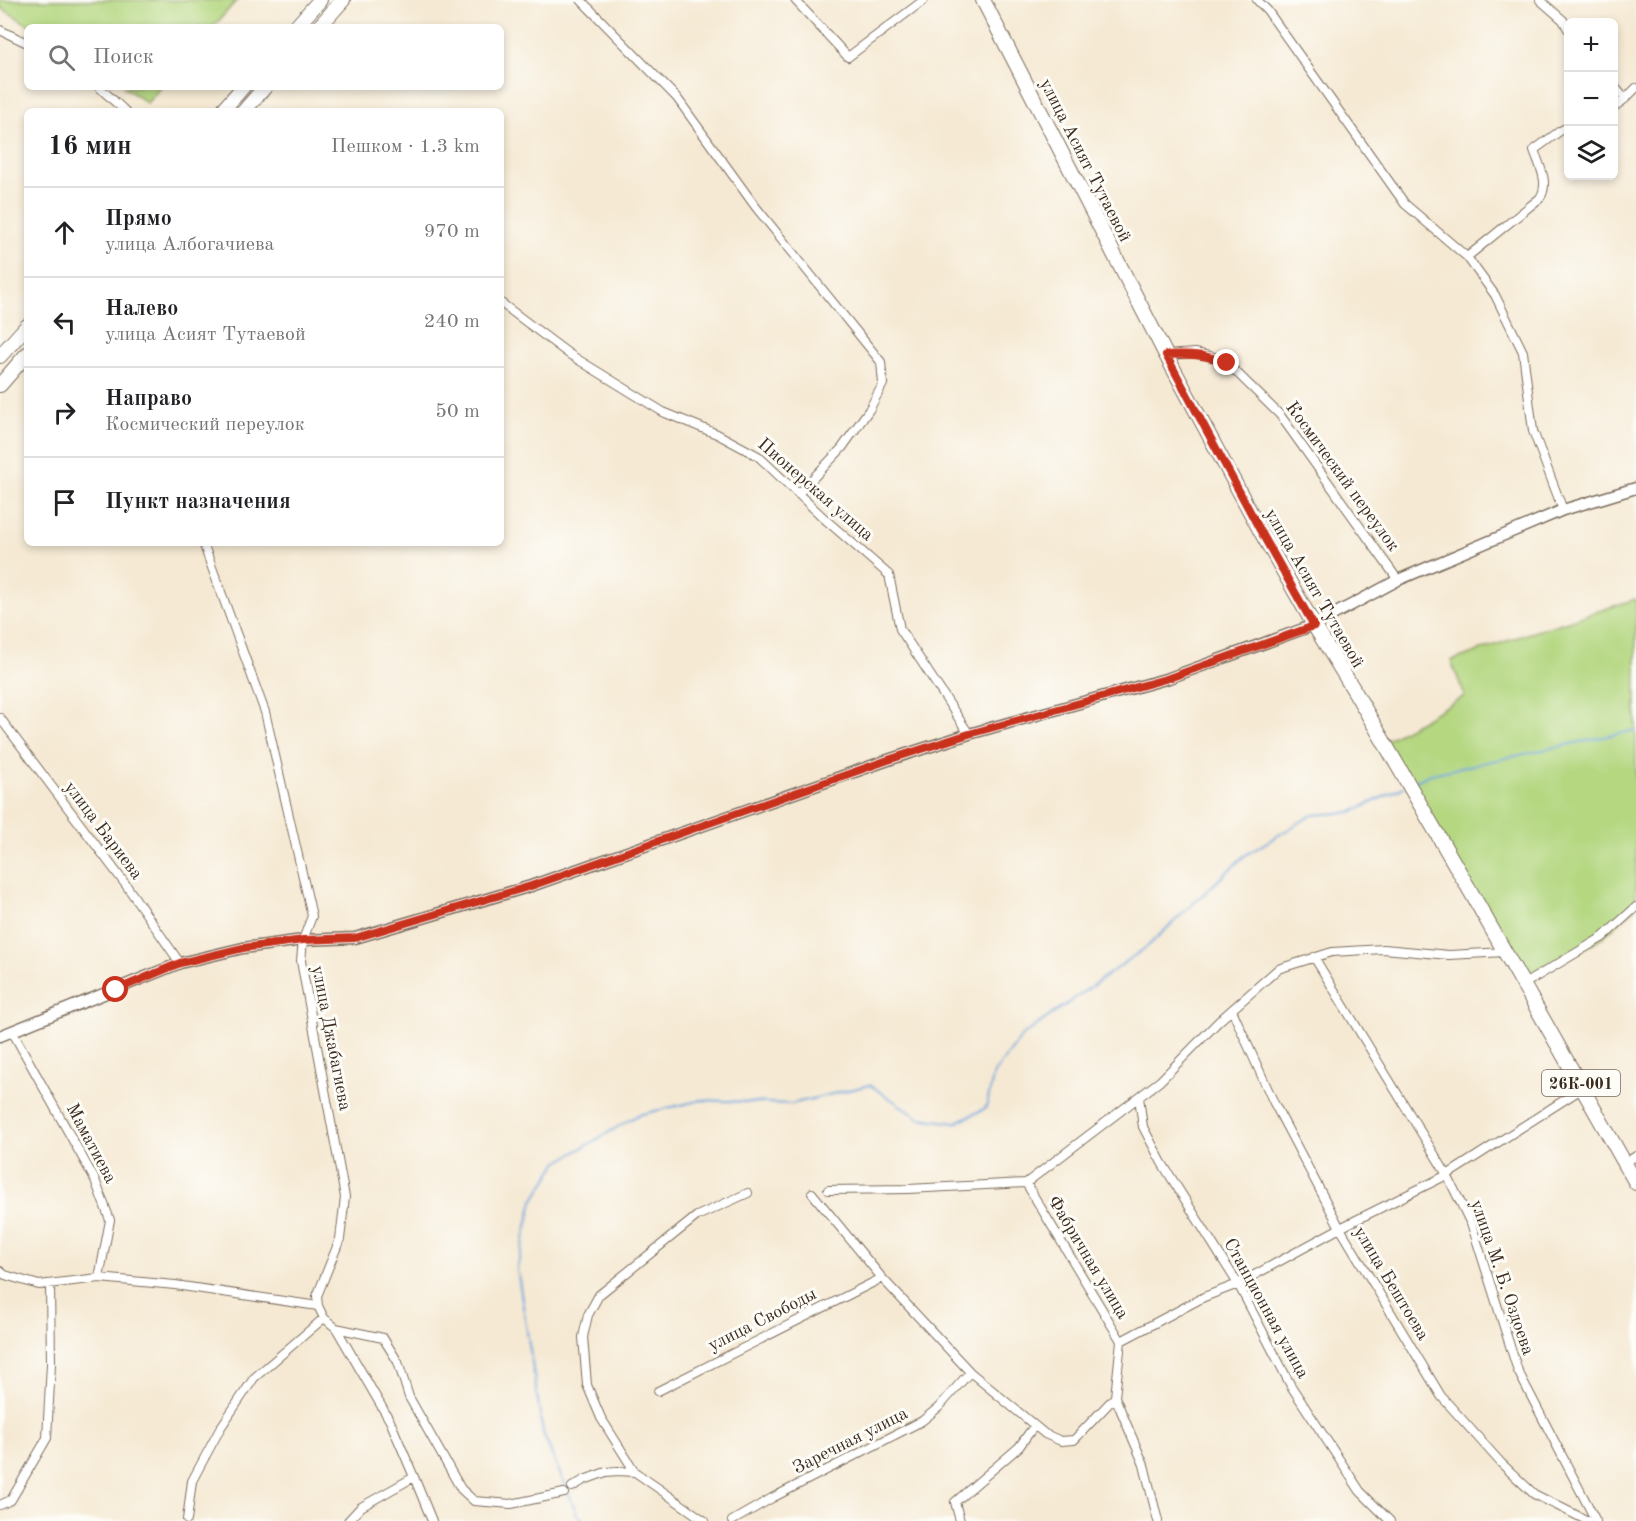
<!DOCTYPE html>
<html lang="ru">
<meta charset="utf-8">
<style>
body{margin:0;font-family:"Old Standard TT",serif;background:#f6f6f6;color:#202124}
.controls{position:absolute;right:18px;top:18px;display:grid;overflow:hidden;border-radius:9px;box-shadow:0 3px 9px #0003}
.controls button{width:54px;height:54px;display:grid;place-items:center;padding:0;border:0;border-bottom:2px solid #e0e0e0;background:#fff;color:#202124;font:30px sans-serif}
.stop{position:absolute;width:18px;height:18px;margin:-14px;border:4px solid #c8321e;border-radius:50%;background:#fff}
.stop.end{background:#c8321e;border-color:#fff;box-shadow:0 2px 6px #0008}
.list{margin:0;padding:0;list-style:none}
h2{display:flex;justify-content:space-between;align-items:center;height:78px;margin:0;padding:0 24px;font-size:26px}
h2 small{font-size:20px;font-weight:400;color:#757577}
.list li{display:grid;grid-template-columns:39px 1fr auto;gap:18px;align-items:center;box-sizing:border-box;height:90px;padding:0 24px;border-top:2px solid #e0e0e0}
.list b{display:block;font-size:22px;white-space:nowrap}
.list p{margin:0;font-size:20px;white-space:nowrap;color:#757577}
.list em{font-size:20px;font-style:normal;color:#757577}
.icon{flex:none;width:33px;height:33px;fill:none;stroke:currentColor;stroke-width:2;stroke-linecap:round;stroke-linejoin:round}
.map{position:relative;flex:none;width:1636px;height:1521px;overflow:hidden}
.search{position:absolute;background:#fff;box-shadow:0 3px 9px #0003;left:24px;top:24px;width:480px;height:66px;display:flex;align-items:center;gap:15px;box-sizing:border-box;padding:0 21px;border-radius:9px;color:#757577;font-size:22px}
.panel{position:absolute;background:#fff;box-shadow:0 3px 9px #0003;left:24px;top:108px;width:480px;height:438px;border-radius:9px}
.map>svg:first-child{display:block}
.green{fill:#b4d780;stroke:#78804f;stroke-width:1.5}
.lines{fill:none;stroke-linecap:round;stroke-linejoin:round}
.stream{stroke:#6ea5dc;stroke-width:2}
.minor-casing{stroke:#7c6d5d;stroke-width:10}
.tertiary-casing{stroke:#7c6d5d;stroke-width:13}
.primary-casing{stroke:#7c6d5d;stroke-width:16}
.trunk-casing{stroke:#7c6d5d;stroke-width:16}
.minor{stroke:#fff;stroke-width:8}
.tertiary{stroke:#fff;stroke-width:10}
.primary{stroke:#fff;stroke-width:14}
.trunk{stroke:#fff;stroke-width:14}
.route{stroke:#c8321e;stroke-width:8}
.labels{text-anchor:middle;stroke-width:6;stroke-linejoin:round;paint-order:stroke}
.shield{fill:#fdfcf7;stroke:#75695f;stroke-width:1.5}
.shield-label{font-size:16px;font-weight:bold;fill:#3b2a1e}
.street-label{font-size:18px;fill:#3b2a1e;stroke:#fdfcf7}
</style>
<div class="map">
<svg width="1636" height="1521" viewBox="0 0 1636 1521">
<rect width="100%" height="100%" fill="#fdfcf7"/>
<filter id="ink" filterUnits="userSpaceOnUse"><feTurbulence type="fractalNoise" baseFrequency=".0167" numOctaves="2"/><feDisplacementMap in="SourceGraphic" scale="12" xChannelSelector="R" yChannelSelector="G"/><feConvolveMatrix kernelMatrix="1 2 1 2 8 2 1 2 1" color-interpolation-filters="sRGB"/></filter>
<filter id="wash" filterUnits="userSpaceOnUse"><feTurbulence type="fractalNoise" baseFrequency=".008" numOctaves="4" result="noise"/><feDisplacementMap in="SourceGraphic" scale="24" xChannelSelector="R" yChannelSelector="G"/><feGaussianBlur stdDeviation="1.35" result="paint"/><feColorMatrix in="noise" values="0 0 0 0 0 0 0 0 0 0 0 0 0 0 0 0 0 1.4 0 .05"/><feComposite in="paint" operator="in"/></filter>
<g filter="url(#wash)">
<rect width="100%" height="100%" fill="#f5e9d3"/>
<!-- green -->
<path class="green" d="M0,0h237l-24,27h-181l-32,-20z
M124,87h37l-14,16z
M1636,599v308l-33,30 -79,47 -141,-242 82,-46 -14,-35 67,-24z"/>
<g class="lines">
<!-- stream -->
<path class="stream" d="M1414,782l17,-8 205,-44
M584,1521l-7,-7 -34,-81 -26,-165 16,-67 24,-38 81,-48 64,-15 89,4 79,-19 49,33 36,5 31,-15 8,-35 28,-37 126,-90 96,-90 68,-41 40,-3 52,-25"/>
</g>
</g>
<g filter="url(#ink)">
<g class="lines">
<defs>
<path id="minor" d="M581,0l96,98 78,108 126,156 2,22 -14,26 -27,38 -44,46
M795,0l53,57 76,-57
M1257,0l10,10 138,194 62,53 28,38 28,57 10,79 30,79
M1540,0l23,20 5,9
M0,30l27,13
M1614,86l11,13
M99,87l26,24
M1614,107l11,-8 11,-11
M1467,257l73,-59c10,-15 -1,-33 -6,-48l26,-19 8,-4
M501,303l68,51 94,58 54,22 41,22 69,65 62,54 11,54 69,105
M1166,355l29,-2 19,4 13,6 53,52 118,165
M203,543l62,169 47,204 -9,24 -2,21 44,236 -5,42 -23,57 1,10 6,12 12,10 47,10 15,24 11,35 52,92 13,12 37,3 53,-11
M0,718l126,167 54,78
M1314,957l133,218 25,51 46,145 78,150
M1524,984l79,-47 33,-30
M1232,1010l42,93 66,125 101,168 60,67 33,31 54,27
M12,1031l83,149 15,40 -11,58
M1139,1097l4,30 19,36 76,121 53,102 69,105 30,30
M1625,1163l11,-7
M1026,1183l95,158 -6,56 29,68 14,56
M828,1190l80,-1 118,-6 134,-102 59,-60 59,-52 54,-17 52,-3 65,6 57,-3
M812,1193l70,85 88,94 75,62 16,7 13,-1 41,-43
M0,1271l5,4 34,10 60,-7 76,7 143,21
M336,1328l54,93 24,56 -53,30 -13,14
M1121,1341l83,-44 34,-13 102,-56 107,-53 136,-87
M658,1391l224,-113
M635,1472l-34,-54 -14,-33 -4,-48 5,-22 11,-20 98,-79 51,-23
M414,1477l18,44
M572,1487l12,-7 22,-8 12,-1 17,1 70,49
M0,1505l11,-5 36,-62 4,-74 -1,-80
M187,1520l5,-39 29,-54 33,-49 70,-60
M732,1521l40,-23 150,-77 17,-14 31,-35
M960,1521l-5,-19 64,-55 15,-21"/>
<path id="tertiary" d="M0,1036l180,-73 63,-15 60,-8 52,-2 176,-52 360,-127 78,-25 200,-56 145,-53 84,-45 165,-70 73,-22"/>
<path id="primary" d="M983,0l183,355 94,175 54,95 41,67 113,195 168,296"/>
<path id="trunk" d="M296,27l24,-27
M319,27l24,-27
M222,111l21,-24
M244,111l21,-24
M0,356l27,-30
M0,385l27,-31"/>
</defs>
<!-- minor casing -->
<use href="#minor" class="minor-casing"/>
<!-- tertiary casing -->
<use href="#tertiary" class="tertiary-casing"/>
<!-- primary casing -->
<use href="#primary" class="primary-casing"/>
<!-- trunk casing -->
<use href="#trunk" class="trunk-casing"/>
<!-- minor -->
<use href="#minor" class="minor"/>
<!-- tertiary -->
<use href="#tertiary" class="tertiary"/>
<!-- primary -->
<use href="#primary" class="primary"/>
<!-- trunk -->
<use href="#trunk" class="trunk"/>
</g>
</g>
<g class="lines" filter="url(#ink)">
<!-- route -->
<path class="route" d="M116,990l64,-27 63,-15 60,-8 52,-2 176,-52 360,-127 78,-25 200,-56 145,-52 -54,-96 -94,-175c23,-1 39,-1 61,8"/>
</g>
<g class="labels">
<!-- shield labels -->
<rect class="shield" x="1542" y="1070" width="78" height="26" rx="4.5"/>
<g class="shield-label">
<text x="1581" y="1089">26К-001</text>
</g>
<!-- street labels -->
<g class="street-label">
<text transform="translate(1086 160) rotate(63)" y="6">улица Асият Тутаевой</text>
<text transform="translate(1343 476) rotate(54)" y="6">Космический переулок</text>
<text transform="translate(816 489) rotate(41)" y="6">Пионерская улица</text>
<text transform="translate(1315 588) rotate(60)" y="6">улица Асият Тутаевой</text>
<text transform="translate(104 830) rotate(53)" y="6">улица Бариева</text>
<text transform="translate(332 1038) rotate(79)" y="6">улица Джабагиева</text>
<text transform="translate(92 1143) rotate(62)" y="6">Маматиева</text>
<text transform="translate(1089 1257) rotate(59)" y="6">Фабричная улица</text>
<text transform="translate(1503 1277) rotate(71)" y="6">улица М. Б. Оздоева</text>
<text transform="translate(1392 1283) rotate(59)" y="6">улица Бештоева</text>
<text transform="translate(1267 1308) rotate(61)" y="6">Станционная улица</text>
<text transform="translate(762 1319) rotate(-27)" y="6">улица Свободы</text>
<text transform="translate(850 1440) rotate(-27)" y="6">Заречная улица</text>
</g>
</g>
</svg>
<div class="controls">
<button>+</button>
<button>−</button>
<button><svg class="icon" aria-label="layers" viewBox="0 0 24 24"><path d="M12 4l9 5-9 5-9-5zM3 14l9 5 9-5"/></svg></button>
</div>
<div class="stop" style="left:116px;top:990px"></div>
<div class="stop end" style="left:1227px;top:363px"></div>
<div class="search"><svg class="icon" aria-label="search" viewBox="0 0 24 24"><circle cx="10" cy="10" r="6"/><path d="M15 15l6 6"/></svg>Поиск</div>
<section class="panel">
<h2>16 мин<small>Пешком · 1.3 km</small></h2>
<ul class="list">
<li><svg class="icon" aria-label="ahead" viewBox="0 0 24 24"><path d="M12 20V5M6 11l6-6 6 6"/></svg><div><b>Прямо</b><p>улица Албогачиева</p></div><em>970 m</em></li>
<li><svg class="icon" aria-label="left" viewBox="0 0 24 24"><path d="M17 20v-9H6M10 6l-5 5 5 5"/></svg><div><b>Налево</b><p>улица Асият Тутаевой</p></div><em>240 m</em></li>
<li><svg class="icon" aria-label="right" viewBox="0 0 24 24"><path d="M7 20v-9h11M14 6l5 5-5 5"/></svg><div><b>Направо</b><p>Космический переулок</p></div><em>50 m</em></li>
<li><svg class="icon" aria-label="arrive" viewBox="0 0 24 24"><path d="M6 21V4h12l-3 4 3 4H6"/></svg><div><b>Пункт назначения</b></div></li>
</ul>
</section>
</div>
